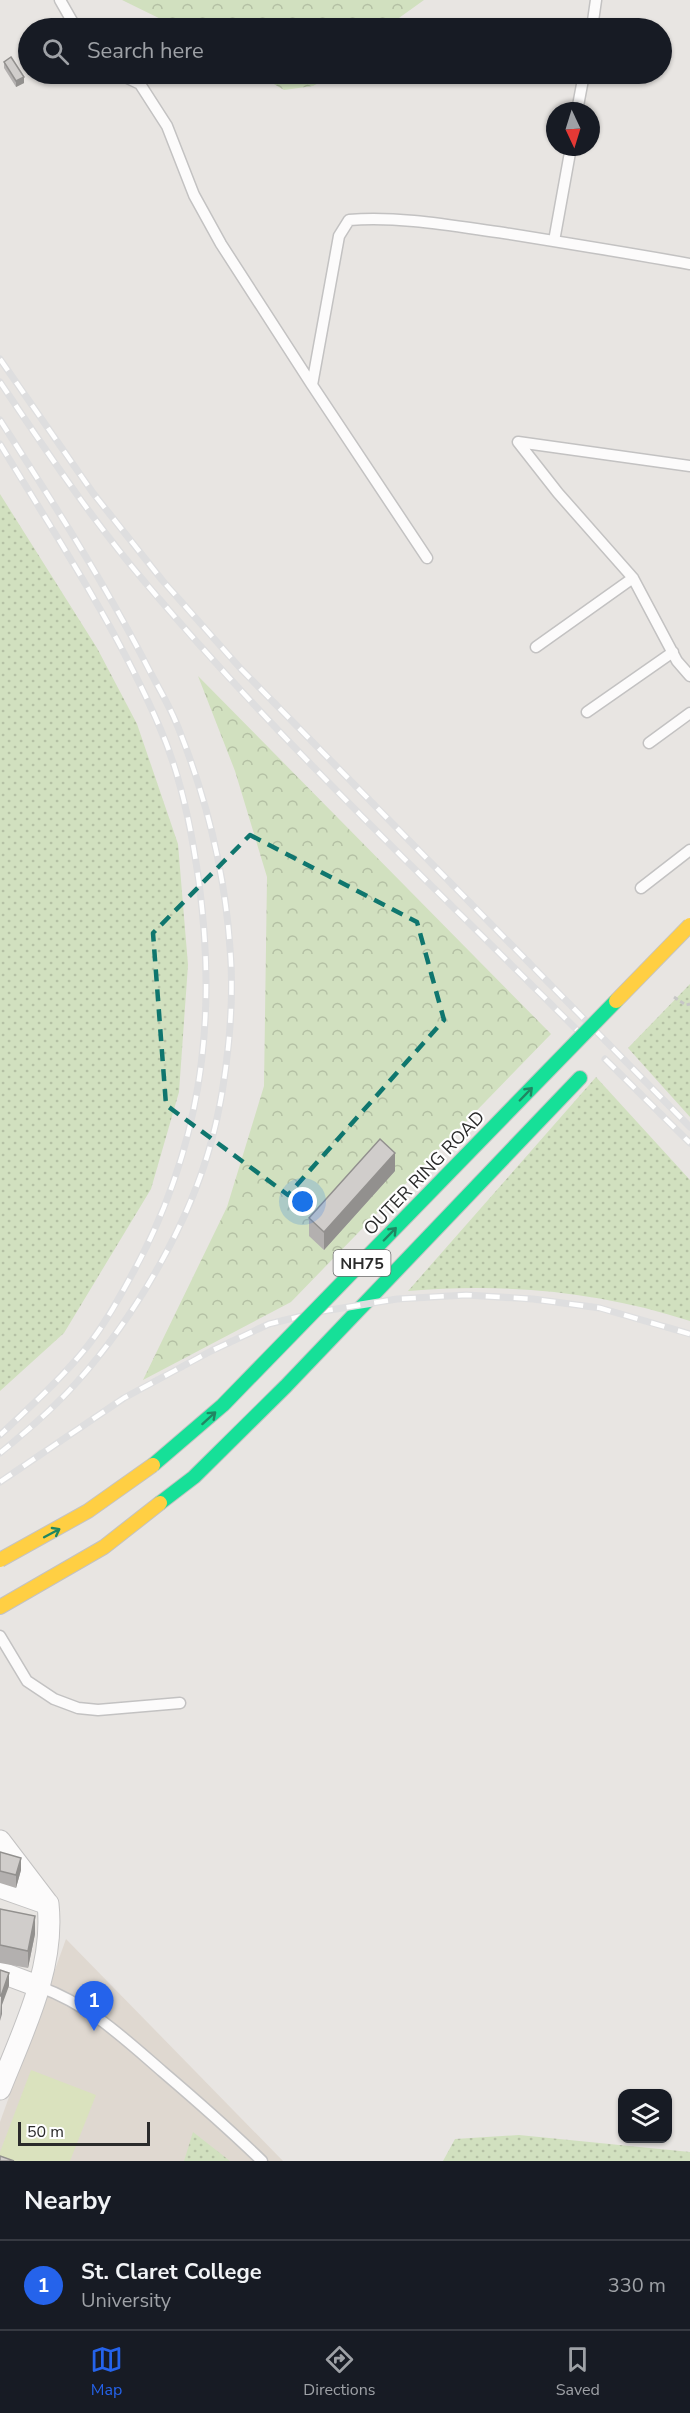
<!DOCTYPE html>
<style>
body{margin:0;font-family:"Nunito Sans",sans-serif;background:#242831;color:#f1f3f6}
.controls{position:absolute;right:18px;bottom:18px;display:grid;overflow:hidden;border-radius:12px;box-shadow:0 2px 4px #0004}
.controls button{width:54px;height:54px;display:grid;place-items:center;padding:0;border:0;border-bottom:2px solid #363941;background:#171b24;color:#f1f3f6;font:30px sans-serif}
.compass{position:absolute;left:546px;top:102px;width:54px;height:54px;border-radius:50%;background:#171b24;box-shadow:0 2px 4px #0004;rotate:176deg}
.scale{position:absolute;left:18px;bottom:15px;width:132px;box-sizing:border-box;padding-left:6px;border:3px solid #2b2b2b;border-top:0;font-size:16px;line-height:21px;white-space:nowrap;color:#2b2b2b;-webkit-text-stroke:4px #fff;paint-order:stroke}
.you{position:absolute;left:303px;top:1202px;width:21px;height:21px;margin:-15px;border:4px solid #fff;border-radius:50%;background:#1a73e8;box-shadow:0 0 0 9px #1a73e833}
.badge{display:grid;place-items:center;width:39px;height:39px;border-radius:50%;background:#2563eb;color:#fff;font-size:20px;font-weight:700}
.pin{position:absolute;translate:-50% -50px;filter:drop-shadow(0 2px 3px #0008)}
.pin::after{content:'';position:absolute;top:32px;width:21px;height:18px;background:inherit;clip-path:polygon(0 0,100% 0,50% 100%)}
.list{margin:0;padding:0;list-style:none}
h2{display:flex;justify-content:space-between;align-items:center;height:78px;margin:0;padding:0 24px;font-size:26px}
h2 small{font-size:20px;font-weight:400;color:#9ea1a6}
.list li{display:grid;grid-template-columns:39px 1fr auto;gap:18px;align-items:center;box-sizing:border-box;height:90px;padding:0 24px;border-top:2px solid #363941}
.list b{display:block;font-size:22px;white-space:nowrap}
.list p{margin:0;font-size:20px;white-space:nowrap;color:#9ea1a6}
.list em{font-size:20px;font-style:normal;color:#9ea1a6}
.icon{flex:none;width:33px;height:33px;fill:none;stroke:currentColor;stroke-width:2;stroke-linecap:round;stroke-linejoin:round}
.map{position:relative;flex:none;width:690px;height:2161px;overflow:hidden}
.search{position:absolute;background:#171b24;box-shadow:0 2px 4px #0004;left:18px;right:18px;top:18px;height:66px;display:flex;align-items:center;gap:15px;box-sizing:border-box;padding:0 21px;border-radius:33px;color:#9ea1a6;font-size:22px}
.sheet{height:168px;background:#171b24}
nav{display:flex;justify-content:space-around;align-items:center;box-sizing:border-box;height:84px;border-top:2px solid #363941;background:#171b24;font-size:16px;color:#9ea1a6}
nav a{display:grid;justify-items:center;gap:3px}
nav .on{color:#2563eb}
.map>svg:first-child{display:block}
.education{fill:#dfd8d0}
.grass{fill:url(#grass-dots)}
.forest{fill:url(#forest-crowns)}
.pitch{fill:#dae2be}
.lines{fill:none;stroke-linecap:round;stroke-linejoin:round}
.lane-casing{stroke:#c3c2c2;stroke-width:13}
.street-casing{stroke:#c3c2c2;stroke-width:23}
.fast-casing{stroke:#c3c2c2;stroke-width:16}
.slow-casing{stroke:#c3c2c2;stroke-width:16}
.path{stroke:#c6c6c6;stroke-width:3;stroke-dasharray:4.5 3;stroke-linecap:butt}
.lane{stroke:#fcfbfb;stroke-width:10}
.street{stroke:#fcfbfb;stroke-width:21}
.fast{stroke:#16e098;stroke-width:14}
.slow{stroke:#ffcf43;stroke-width:14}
.rail-casing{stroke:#dededf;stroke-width:7}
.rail{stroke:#fff;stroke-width:4.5;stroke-dasharray:14;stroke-linecap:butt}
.fast-bridge-casing{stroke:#c5c3c2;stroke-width:16;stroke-linecap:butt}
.slow-bridge-casing{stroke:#c5c3c2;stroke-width:16;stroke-linecap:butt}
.fast-bridge{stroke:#16e098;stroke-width:14}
.slow-bridge{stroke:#ffcf43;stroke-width:14}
.wall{fill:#b3b0af}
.shaded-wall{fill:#92908e}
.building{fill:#d0cdcb;stroke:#92908e;stroke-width:1.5}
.oneway{stroke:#208662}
.marked{fill:none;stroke:#0f766e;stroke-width:4.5;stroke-dasharray:12 8;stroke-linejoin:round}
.labels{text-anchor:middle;stroke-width:4.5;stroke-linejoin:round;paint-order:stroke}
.shield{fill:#fff;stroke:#6b6b6b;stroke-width:1.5}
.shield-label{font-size:16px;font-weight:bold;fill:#2b2b2b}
.street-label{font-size:18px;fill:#2b2b2b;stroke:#fff}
</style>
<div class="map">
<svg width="690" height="2161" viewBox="0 0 690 2161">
<defs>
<pattern id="grass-dots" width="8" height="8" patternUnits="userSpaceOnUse" patternTransform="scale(1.5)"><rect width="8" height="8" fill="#d1e0bf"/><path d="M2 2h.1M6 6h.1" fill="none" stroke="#b4c0a4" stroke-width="1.8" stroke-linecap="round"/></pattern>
<pattern id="forest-crowns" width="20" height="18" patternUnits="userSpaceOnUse" patternTransform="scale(1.5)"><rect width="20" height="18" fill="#d1e0bf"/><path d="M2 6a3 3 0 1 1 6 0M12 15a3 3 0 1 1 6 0" fill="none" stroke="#b4c0a4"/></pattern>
</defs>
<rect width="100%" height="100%" fill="#e8e5e2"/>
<!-- education -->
<path class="education" d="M66,1939l217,222h-283v-39z"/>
<!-- grass -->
<path class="grass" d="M0,494l97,154 40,76 41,120 10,121 -9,127 -28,97 -87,144 -64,58z
M690,984v133l-62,-69z
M596,1077l94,103v141c-92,-30 -185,-38 -282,-30z
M193,2132l37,29h-46z
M519,2135l171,17v9h-247l12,-22z"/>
<!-- forest -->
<path class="forest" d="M122,0h302l-39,28h-206z
M257,74h78l-22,12 -29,4z
M198,676l353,358 -260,268 -148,78 84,-173 37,-121 3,-209 -32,-106z"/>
<!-- pitch -->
<path class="pitch" d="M31,2070l65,25 -26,66h-70v-9z"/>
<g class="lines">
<defs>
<path id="lane" d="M60,0l16,28
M592,28l4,-28
M119,74l21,10 27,42 27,69 27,49 91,141
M577,111l7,-37
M554,241l17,-94
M690,466l-172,-24 40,51 75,85 44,83 13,15
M427,558l-115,-173 27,-149 10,-16c52,-4 104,6 155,13 62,10 124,20 186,31
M536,647l97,-69
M587,712l86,-60
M649,743l41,-30
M641,888l49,-38
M0,1636l27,45 27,18 24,9 20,2 82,-7
M40,1987c48,17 85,52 123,85 34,29 67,58 99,89"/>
<path id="street" d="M0,1841l48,63
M0,1887l48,17c7,64 -25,127 -48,185
M0,1972l40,15"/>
<path id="fast" d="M160,1503l34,-26 92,-91 294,-308"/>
<path id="slow" d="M0,1607l104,-60 56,-44"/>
</defs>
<!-- lane casing -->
<use href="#lane" class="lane-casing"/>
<!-- street casing -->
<use href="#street" class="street-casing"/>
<!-- fast casing -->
<use href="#fast" class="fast-casing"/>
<!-- slow casing -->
<use href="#slow" class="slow-casing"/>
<!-- path -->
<path class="path" d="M674,997l12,8 4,-1"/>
<!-- lane -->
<use href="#lane" class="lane"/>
<!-- street -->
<use href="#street" class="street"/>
<!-- fast -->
<use href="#fast" class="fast"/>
<!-- slow -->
<use href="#slow" class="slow"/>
<defs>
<path id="rail" d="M0,359l93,134 69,87 79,89 449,458
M0,382c47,70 94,141 149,205 134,158 286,301 432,447
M0,420c50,78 101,157 144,240 11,22 25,44 34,67 28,70 47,146 52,221 5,57 -3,135 -18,191 -22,84 -77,178 -135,243 -23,26 -50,49 -77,71
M0,444c56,92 117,184 160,284 21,48 32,103 39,155 19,141 1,270 -69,395 -13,24 -27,49 -44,70 -26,32 -56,59 -86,87
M605,1059l85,84
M0,1482l124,-84 87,-47 58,-27 49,-12 79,-13 69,-4 67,4 67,9 90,26"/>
</defs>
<!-- rail casing -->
<use href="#rail" class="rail-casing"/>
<!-- rail -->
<use href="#rail" class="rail"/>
<defs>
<path id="fast-bridge" d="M153,1465l70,-60 393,-404"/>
<path id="slow-bridge" d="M616,1001l74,-76
M0,1560l88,-49 65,-46"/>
</defs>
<!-- fast-bridge casing -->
<use href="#fast-bridge" class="fast-bridge-casing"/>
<!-- slow-bridge casing -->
<use href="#slow-bridge" class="slow-bridge-casing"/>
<!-- fast-bridge -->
<use href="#fast-bridge" class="fast-bridge"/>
<!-- slow-bridge -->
<use href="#slow-bridge" class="slow-bridge"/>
</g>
<!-- wall -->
<path class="wall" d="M4,62l20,21 -8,4 -12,-19z
M395,1171l-71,79 -15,-14v-18z
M0,1852l21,18 -5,18 -16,-5z
M0,1909l35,25 -7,34 -28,-5z"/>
<!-- shaded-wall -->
<path class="shaded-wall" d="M24,77v6l-8,4v-6z
M395,1153v18l-71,79v-18z
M21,1858v12l-5,18v-13z
M35,1916v18l-7,34v-17z
M9,1973v13l-7,19v9l-2,7 1,-25z"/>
<!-- building -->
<path class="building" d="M11,57l13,20 -8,4 -12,-19z
M380,1139l15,14 -71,79 -15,-14z
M0,1852l21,6 -5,17 -16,-4z
M0,1909l35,7 -7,35 -28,-6z
M0,1970l9,3 -8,23h-1z
M0,2156l14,5h-14z"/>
<!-- one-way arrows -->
<defs><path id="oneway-shaft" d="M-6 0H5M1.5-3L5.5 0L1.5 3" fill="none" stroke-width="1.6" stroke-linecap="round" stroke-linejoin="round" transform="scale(1.5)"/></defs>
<g class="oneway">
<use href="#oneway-shaft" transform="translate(526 1094) rotate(-46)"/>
<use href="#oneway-shaft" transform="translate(390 1234) rotate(-46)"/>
<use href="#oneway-shaft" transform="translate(209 1418) rotate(-42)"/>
<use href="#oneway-shaft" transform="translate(52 1533) rotate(-28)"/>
</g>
<!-- marked area -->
<path class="marked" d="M250,835l167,87 27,98 -156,175 -122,-90 -13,-172z"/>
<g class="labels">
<!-- shield labels -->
<rect class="shield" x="333.5" y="1250" width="57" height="26" rx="4.5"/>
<g class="shield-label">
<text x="362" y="1269">NH75</text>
</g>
<!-- street labels -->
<g class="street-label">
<text transform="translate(424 1173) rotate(-46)" y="6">OUTER RING ROAD</text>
</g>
</g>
</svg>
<div class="controls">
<button><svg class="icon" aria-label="layers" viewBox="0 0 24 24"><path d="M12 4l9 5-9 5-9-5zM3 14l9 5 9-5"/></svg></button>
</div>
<svg class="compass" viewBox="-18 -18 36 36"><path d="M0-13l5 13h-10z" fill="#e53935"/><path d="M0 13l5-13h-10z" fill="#9ea1a6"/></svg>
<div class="scale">50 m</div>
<div class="you"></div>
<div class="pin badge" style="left:94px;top:2031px">1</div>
<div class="search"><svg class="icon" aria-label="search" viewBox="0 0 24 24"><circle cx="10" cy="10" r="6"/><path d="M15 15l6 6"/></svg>Search here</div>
</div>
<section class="sheet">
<h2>Nearby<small></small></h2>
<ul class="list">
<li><span class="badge">1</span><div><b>St. Claret College</b><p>University</p></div><em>330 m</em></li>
</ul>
</section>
<nav>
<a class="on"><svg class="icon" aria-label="map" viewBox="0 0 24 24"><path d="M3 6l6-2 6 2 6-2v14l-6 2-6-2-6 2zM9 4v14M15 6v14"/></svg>Map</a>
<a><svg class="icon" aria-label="directions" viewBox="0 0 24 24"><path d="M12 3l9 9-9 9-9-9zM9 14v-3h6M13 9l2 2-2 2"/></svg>Directions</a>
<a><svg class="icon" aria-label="saved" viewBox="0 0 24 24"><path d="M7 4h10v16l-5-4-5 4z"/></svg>Saved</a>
</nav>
